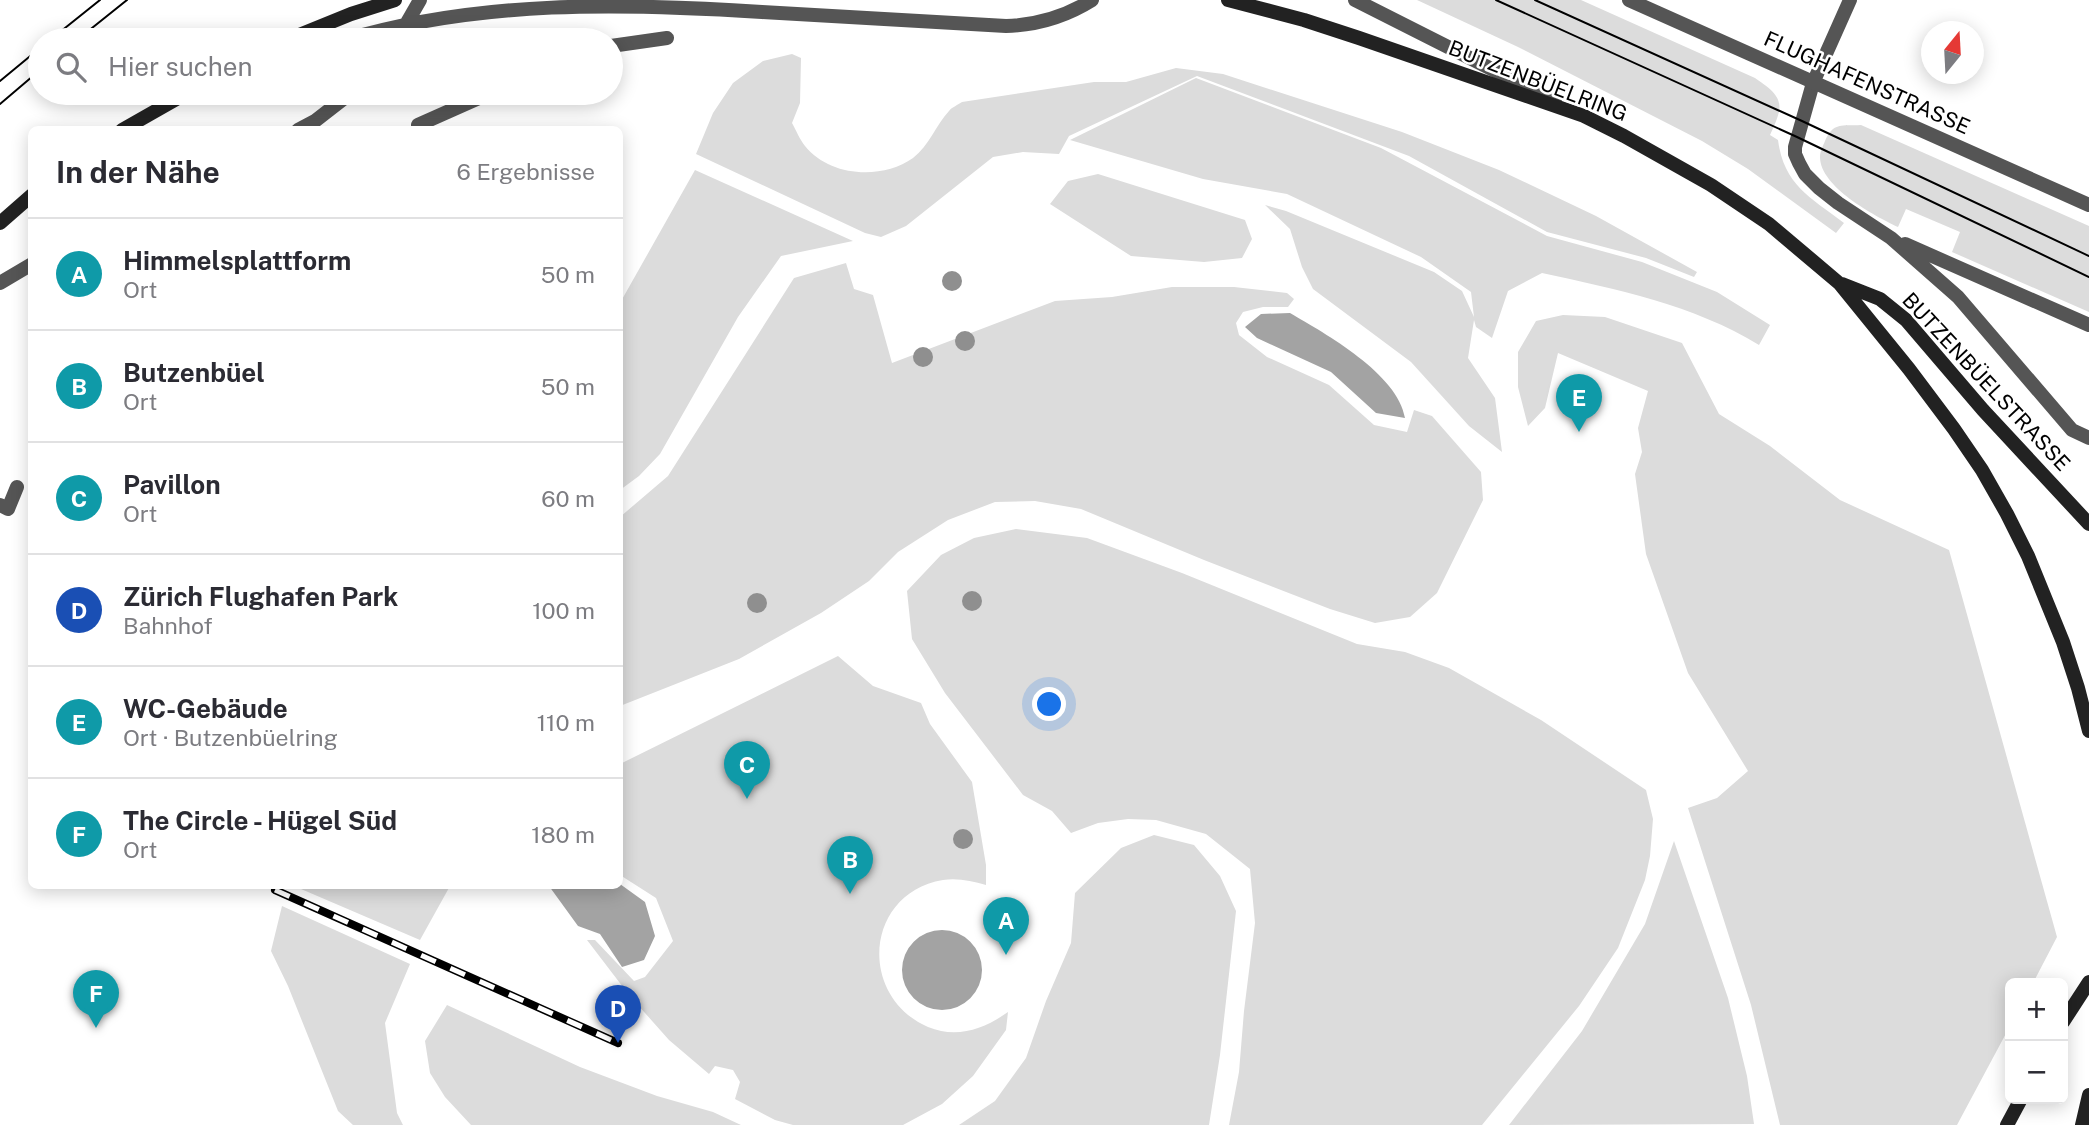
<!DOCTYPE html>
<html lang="de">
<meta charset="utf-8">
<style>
body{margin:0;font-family:"Public Sans",sans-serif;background:#f7f7f7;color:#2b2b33}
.controls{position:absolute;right:21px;bottom:21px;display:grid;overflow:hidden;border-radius:10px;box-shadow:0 4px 18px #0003}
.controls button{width:63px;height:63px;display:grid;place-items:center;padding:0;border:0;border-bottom:2px solid #e1e1e2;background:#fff;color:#2b2b33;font:35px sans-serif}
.compass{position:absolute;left:1921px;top:21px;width:63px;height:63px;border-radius:50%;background:#fff;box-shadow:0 4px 18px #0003;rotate:18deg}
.you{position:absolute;left:1050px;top:705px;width:24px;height:24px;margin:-18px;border:5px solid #fff;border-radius:50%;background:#1a73e8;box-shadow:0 0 0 10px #1a73e833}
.badge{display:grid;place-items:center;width:46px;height:46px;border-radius:50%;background:#0b8043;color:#fff;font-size:23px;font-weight:700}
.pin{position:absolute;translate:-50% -58px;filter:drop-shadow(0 2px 4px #0008)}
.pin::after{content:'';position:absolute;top:37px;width:24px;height:21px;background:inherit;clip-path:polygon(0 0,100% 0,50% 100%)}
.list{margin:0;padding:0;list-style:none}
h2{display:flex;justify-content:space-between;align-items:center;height:91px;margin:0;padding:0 28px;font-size:30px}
h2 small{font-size:23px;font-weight:400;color:#7c7c81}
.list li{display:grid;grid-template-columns:46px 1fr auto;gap:21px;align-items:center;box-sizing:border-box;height:112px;padding:0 28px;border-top:2px solid #e1e1e2}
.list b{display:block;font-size:26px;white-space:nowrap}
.list p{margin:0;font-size:23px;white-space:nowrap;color:#7c7c81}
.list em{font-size:23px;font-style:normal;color:#7c7c81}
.icon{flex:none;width:38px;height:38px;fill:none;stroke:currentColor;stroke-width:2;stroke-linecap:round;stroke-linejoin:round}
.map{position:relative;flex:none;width:2089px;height:1125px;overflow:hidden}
.search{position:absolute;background:#fff;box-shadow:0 4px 18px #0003;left:28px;top:28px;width:595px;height:77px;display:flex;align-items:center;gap:18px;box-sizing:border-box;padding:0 24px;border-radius:38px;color:#7c7c81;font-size:26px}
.panel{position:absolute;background:#fff;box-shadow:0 4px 18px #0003;left:28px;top:126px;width:595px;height:763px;border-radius:10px}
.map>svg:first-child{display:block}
.green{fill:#dcdcdc}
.water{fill:#a3a3a3}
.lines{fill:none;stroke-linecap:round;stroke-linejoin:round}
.lane{stroke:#555;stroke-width:14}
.street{stroke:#555;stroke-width:14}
.secondary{stroke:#222;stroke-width:14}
.tram{stroke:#000;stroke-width:2}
.rail-casing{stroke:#000;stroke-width:8}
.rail{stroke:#fff;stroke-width:5;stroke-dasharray:16;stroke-linecap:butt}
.tree{fill:#8f8f8f}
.labels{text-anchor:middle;stroke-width:5;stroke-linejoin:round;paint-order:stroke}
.street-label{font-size:21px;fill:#000;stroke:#fff}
</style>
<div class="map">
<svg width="2089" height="1125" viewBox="0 0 2089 1125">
<rect width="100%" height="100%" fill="#fff"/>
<!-- green -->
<path class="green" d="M1417,0h164l174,78c30,20 29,27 15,57l8,5c6,45 32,57 66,83l-8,10 -88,-64 -46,-28 -184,-94z
M792,54l9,4 -1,45 -8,20c4,7 8,17 13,23 25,31 77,34 108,12 16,-12 23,-33 36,-47 3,-4 9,-6 13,-9l132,-20h32l50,-14 47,6 179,58 97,38 97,46 101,56 -3,5 -48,-19 -99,-26 -138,-76 -212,-80 -128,60 -10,18 -36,-2 -30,5 -87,69 -25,11 -16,-4 -169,-79 17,-41 20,-30 30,-22z
M1196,78l185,70 166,88 95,26 75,30 53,33 -11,20c-65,-40 -143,-56 -217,-72l-34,18 -16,47 -16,-11 -2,-7 -6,38 27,40 7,54 -33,-26 -58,-64 -98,-73 -11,-22 -12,-38 -25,-24 21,6 148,61 28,19 12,26 -3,-25 -50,-35 -134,-63 -84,-15 -133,-39z
M1861,125l228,101v86l-137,-60 8,-20 -54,-23 -8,18c-23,-11 -78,-40 -78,-70 0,-6 3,-11 5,-16 8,-19 17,-15 36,-16z
M695,170l158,71 -72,15 -43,61 -78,137 -21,22 -19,14v-187z
M1098,174l147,46 7,19 -10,19 -38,4 -73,-6 -81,-52 18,-23z
M846,263l8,26 19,6 19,68 163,-62 57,-4 60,-10h62l53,6 7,6 -6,8h-25l-20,5 -7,11 3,12 28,22 62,28 45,40 33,7 7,-22 18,6 49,56 2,28 -46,93 -27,24 -35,6 -45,-14 -126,-49 -123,-51 -46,-8 -40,1 -47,18 -50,32 -29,29 -48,32 -82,46 -119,47v-189l48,-41 126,-198z
M1563,315l42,2 77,26 37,71 51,32 70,54 109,50 108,387 -24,46h-23v43l-53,99h-177l-29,-120 -63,-197 29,-10 31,-27 -60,-98 -42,-119 -11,-80 7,-22 -4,-24 10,-37 -90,-38 -13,55 -17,18 -10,-39v-35l18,-31z
M1016,529l71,9 95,35 175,71 48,8 44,16 92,52 105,70 7,29 -3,37 -5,24 -27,68 -39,58 -97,119h-253l10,-53 5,-61 11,-88 -5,-54 -44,-35 -50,-14 -28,-1 -30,4 -27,10 -19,-22 -29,-16 -78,-102 -33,-54 -5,-48 34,-36 33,-17z
M838,656l35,30 48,17 9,21 42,58 14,83v20c-14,-4 -28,-7 -43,-5 -78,13 -86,116 -15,147 29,12 56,2 80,-15l-2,18 -33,46 -31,28 -39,21h-110l-18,-5 -40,-21 5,-17 -7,-12 -18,-4 -6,8 -40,-34 -40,-45 -42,-55h8l39,41 11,-4 28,-36 -17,-43 -36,-23v-111z
M1154,835l40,10 26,31 16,35 -16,144 -11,70h-250l36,-24 31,-43 20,-57 25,-58 4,-50 46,-45z
M1674,841l54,157 19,78 7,48 -245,1 73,-94 63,-107z
M294,886h156l-30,54z
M282,906l128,58 -25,59 12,90 6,12h-50l-15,-14 -50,-125 -17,-35z
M447,1005l133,62 77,29 56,16 28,13h-270l-26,-28 -15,-24 -5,-32z"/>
<!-- water -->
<path class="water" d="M1290,313c36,21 108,61 115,105l-29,-5 -45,-41 -74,-34 -12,-11 16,-13z
M620,884l25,18 10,34 -11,24 -22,7 -22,-33 -22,-8 -29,-40z
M902 970a40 40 0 1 1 80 0a40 40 0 1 1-80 0Z"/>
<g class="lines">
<!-- lane -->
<path class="lane" d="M1355,0l200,101
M345,40c135,-40 277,-37 417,-28 81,5 162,10 244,14 32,-1 59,-9 86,-26
M397,40l23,-40
M611,46l56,-8
M1813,83l-18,64v7l4,9 6,11 14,14 19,15 53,35 67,59 114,133 17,8
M418,125l72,-32
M298,130l17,-9 36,-28
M1905,244l184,81
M0,283l32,-19"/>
<!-- street -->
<path class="street" d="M1629,0l460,205
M1813,83l37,-83
M0,505l8,4 9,-22"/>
<!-- secondary -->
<path class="secondary" d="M1228,0l76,20 55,18 225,78 40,20 87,49 58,39 71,60 69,85 45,60 28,41 25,44 21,42 35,86 15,46 11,43
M287,40l64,-26 44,-14
M122,130l65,-37
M0,223l32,-28
M1842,284l38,15 26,21 77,90 106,114
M2063,1022l26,-40
M2007,1125l14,-26
M2082,1125l7,-30"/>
<!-- tram -->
<path class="tram" d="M1496,0l301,137 292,140
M1535,0l267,121 287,135
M50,40l50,-40
M77,40l50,-40
M0,81l40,-33
M0,104l40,-34"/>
<defs>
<path id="rail" d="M275,890l343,153"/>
</defs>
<!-- rail casing -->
<use href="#rail" class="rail-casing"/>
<!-- rail -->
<use href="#rail" class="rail"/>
</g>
<!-- trees -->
<g class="tree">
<circle cx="952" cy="281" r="10"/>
<circle cx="965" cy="341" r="10"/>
<circle cx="923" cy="357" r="10"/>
<circle cx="972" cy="601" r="10"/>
<circle cx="757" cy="603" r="10"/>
<circle cx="963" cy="839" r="10"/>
</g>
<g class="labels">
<!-- street labels -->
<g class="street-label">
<text transform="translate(1538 81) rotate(21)" y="7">BUTZENBÜELRING</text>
<text transform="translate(1867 83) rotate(24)" y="7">FLUGHAFENSTRASSE</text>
<text transform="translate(1986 382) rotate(47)" y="7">BUTZENBÜELSTRASSE</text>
</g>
</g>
</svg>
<div class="controls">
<button>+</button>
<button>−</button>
</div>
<svg class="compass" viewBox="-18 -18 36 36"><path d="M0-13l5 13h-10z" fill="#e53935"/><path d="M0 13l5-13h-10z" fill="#7c7c81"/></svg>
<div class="you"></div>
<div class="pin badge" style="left:1006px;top:955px;background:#0f9aa8">A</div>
<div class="pin badge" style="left:850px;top:894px;background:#0f9aa8">B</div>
<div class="pin badge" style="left:747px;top:799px;background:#0f9aa8">C</div>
<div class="pin badge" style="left:618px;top:1043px;background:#1a4fb4">D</div>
<div class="pin badge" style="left:1579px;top:432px;background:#0f9aa8">E</div>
<div class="pin badge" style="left:96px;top:1028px;background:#0f9aa8">F</div>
<div class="search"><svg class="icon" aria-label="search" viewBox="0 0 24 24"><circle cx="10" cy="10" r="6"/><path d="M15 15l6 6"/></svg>Hier suchen</div>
<section class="panel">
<h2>In der Nähe<small>6 Ergebnisse</small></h2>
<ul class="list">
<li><span class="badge" style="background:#0f9aa8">A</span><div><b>Himmelsplattform</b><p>Ort</p></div><em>50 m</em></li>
<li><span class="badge" style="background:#0f9aa8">B</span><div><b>Butzenbüel</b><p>Ort</p></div><em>50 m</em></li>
<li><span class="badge" style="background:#0f9aa8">C</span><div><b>Pavillon</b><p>Ort</p></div><em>60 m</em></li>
<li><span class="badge" style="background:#1a4fb4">D</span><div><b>Zürich Flughafen Park</b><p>Bahnhof</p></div><em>100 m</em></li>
<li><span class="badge" style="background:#0f9aa8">E</span><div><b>WC-Gebäude</b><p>Ort · Butzenbüelring</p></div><em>110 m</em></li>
<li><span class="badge" style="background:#0f9aa8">F</span><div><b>The Circle - Hügel Süd</b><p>Ort</p></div><em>180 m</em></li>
</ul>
</section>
</div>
